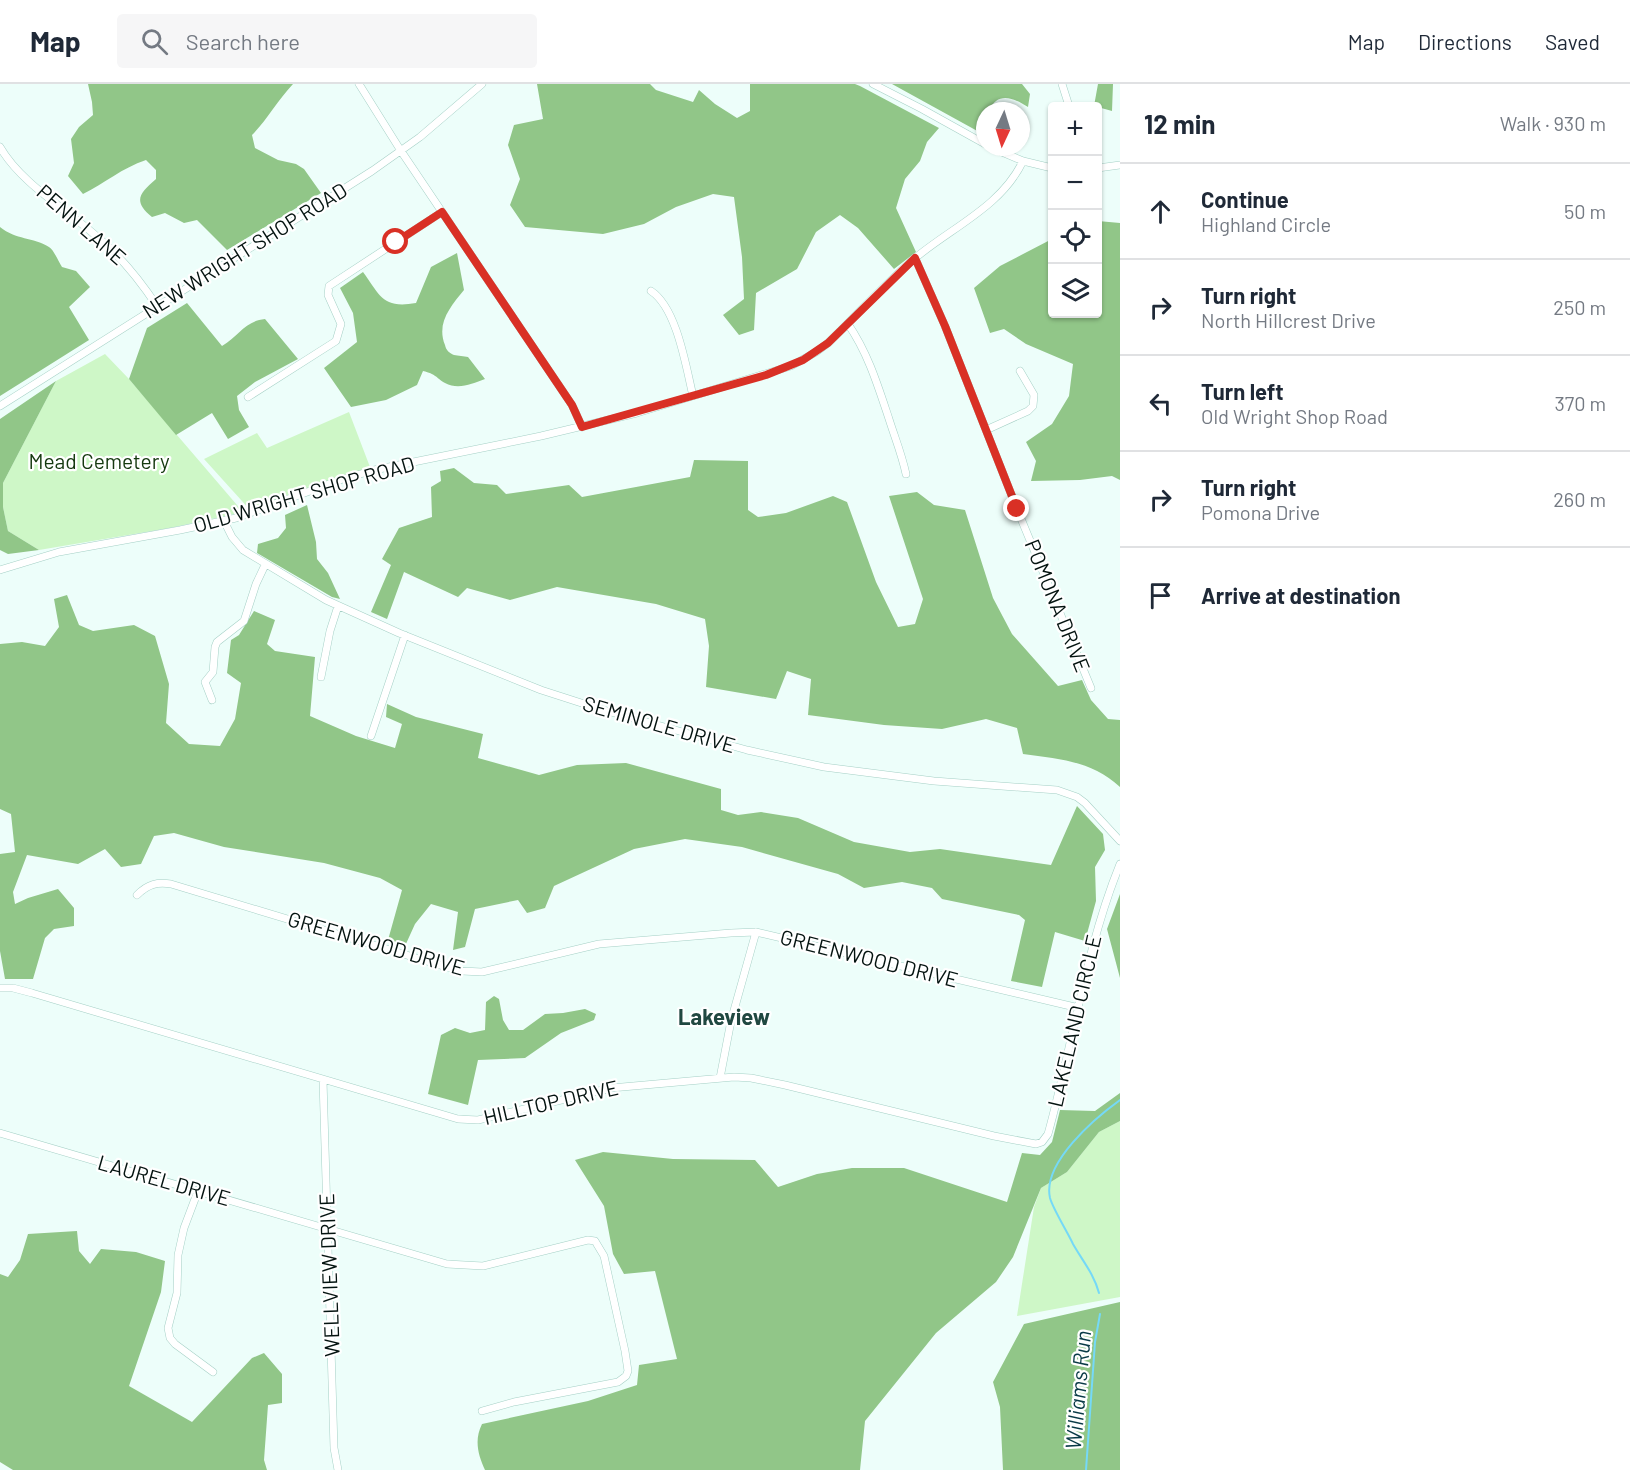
<!DOCTYPE html>
<meta charset="utf-8">
<style>
body{margin:0;font-family:Barlow,sans-serif;background:#f6f6f7;color:#1f2937}
.controls{position:absolute;right:18px;top:18px;display:grid;overflow:hidden;border-radius:6px;box-shadow:0 2px 4px #0004}
.controls button{width:54px;height:54px;display:grid;place-items:center;padding:0;border:0;border-bottom:2px solid #e0e1e3;background:#fff;color:#1f2937;font:30px sans-serif}
.compass{position:absolute;left:976px;top:18px;width:54px;height:54px;border-radius:50%;background:#fff;box-shadow:0 2px 4px #0004;rotate:184deg}
.stop{position:absolute;width:18px;height:18px;margin:-14px;border:4px solid #d93025;border-radius:50%;background:#fff}
.stop.end{background:#d93025;border-color:#fff;box-shadow:0 2px 6px #0008}
.list{margin:0;padding:0;list-style:none}
h2{display:flex;justify-content:space-between;align-items:center;height:78px;margin:0;padding:0 24px;font-size:26px}
h2 small{font-size:20px;font-weight:400;color:#747a83}
.list li{display:grid;grid-template-columns:39px 1fr auto;gap:18px;align-items:center;box-sizing:border-box;height:96px;padding:0 24px;border-top:2px solid #e0e1e3}
.list b{display:block;font-size:22px;white-space:nowrap}
.list p{margin:0;font-size:20px;white-space:nowrap;color:#747a83}
.list em{font-size:20px;font-style:normal;color:#747a83}
.icon{flex:none;width:33px;height:33px;fill:none;stroke:currentColor;stroke-width:2;stroke-linecap:round;stroke-linejoin:round}
.map{position:relative;flex:none;width:1120px;height:1386px;overflow:hidden}
header{display:flex;align-items:center;gap:36px;box-sizing:border-box;height:84px;padding:0 30px;background:#fff;border-bottom:2px solid #e0e1e3}
header strong{font-size:28px}
nav{display:flex;gap:33px;margin-inline-start:auto;font-size:21px}
.search{width:420px;height:54px;background:#f6f6f7;display:flex;align-items:center;gap:15px;box-sizing:border-box;padding:0 21px;border-radius:6px;color:#747a83;font-size:22px}
main{display:flex}
aside{flex:1;background:#fff}
.map>svg:first-child{display:block}
.green{fill:#cef7c7}
.forest{fill:#91c688}
.lines{fill:none;stroke-linecap:round;stroke-linejoin:round}
.stream{stroke:#75d9f7;stroke-width:2}
.minor-casing{stroke:#a5d0c6;stroke-width:8}
.minor{stroke:#fff;stroke-width:7}
.route{stroke:#d93025;stroke-width:8}
.labels{text-anchor:middle;stroke-width:4.5;stroke-linejoin:round;paint-order:stroke}
.street-label{font-size:21px;fill:#041310;stroke:#fff}
.park-label{font-size:21px;fill:#15390f;stroke:#fff}
.neighbourhood-label{font-size:22px;font-weight:bold;fill:#214841;stroke:#fff}
.water-label{font-size:22px;font-style:italic;fill:#093a46;stroke:#fff}
</style>
<header>
<strong>Map</strong>
<div class="search"><svg class="icon" aria-label="search" viewBox="0 0 24 24"><circle cx="10" cy="10" r="6"/><path d="M15 15l6 6"/></svg>Search here</div>
<nav><a>Map</a><a>Directions</a><a>Saved</a></nav>
</header>
<main>
<div class="map">
<svg width="1120" height="1386" viewBox="0 0 1120 1386">
<rect width="100%" height="100%" fill="#edfefa"/>
<!-- green -->
<path class="green" d="M105,270l24,25 114,133 -73,16 -131,22 -31,-19 -5,-24v-24l53,-102z
M349,328l21,55 -119,44 -47,-52 53,-26 10,15z
M1120,1037v176l-103,19 17,-109 7,-19 26,-16 32,-40z"/>
<!-- forest -->
<path class="forest" d="M88,0h205c-16,17 -26,36 -41,51l3,13 23,12 18,4 8,5 17,24 -94,57 -30,-30 -13,3 -19,-10 -13,4c-20,-16 -12,-24 4,-38v-9l-10,-10c-24,8 -41,23 -63,34l-15,-18 6,-13 -3,-24 8,-12 14,-12 -1,-13z
M537,0h113l6,6 37,12 6,-12 16,14 22,14 13,-7v-27h105l5,2 79,42 -12,14 -7,19 -15,18 -9,29 20,44 -22,17 -36,-41 -18,-13 -24,17 -19,37 -41,24 -2,37 -15,5 -16,-20 21,-16 -2,-42 -8,-60 -21,-3 -37,13 -32,17 -41,10 -78,-7 -15,-22 10,-26 -12,-34 6,-20 29,-6z
M892,0h130l8,10 -2,13c-14,-9 -31,-16 -39,4h-4v11l-4,11z
M1098,0h15l-1,27 -18,-5z
M1098,137l22,2v257l-8,-4 -32,4 -49,1 5,-20 -10,-19 26,-18 17,-28 4,-32 -47,-20 -22,-15 -14,4 -16,-45 26,-22 52,-27v75h46z
M0,143c16,13 33,10 49,20 5,3 9,14 13,20l14,4 14,16 -21,20 20,33 -89,56z
M457,169l7,37c-13,16 -28,33 -19,55 1,5 4,8 9,10 4,1 10,1 14,2l17,22c-13,5 -27,11 -40,4 -10,-6 -9,-9 -22,-12l-6,14 -31,15 -35,7 -27,-39 33,-26 -4,-29 -13,-25 23,-16c17,23 19,37 53,31l15,-36z
M187,219l35,43c17,-10 23,-25 43,-27l33,40 -43,23 -18,14 2,14 10,17 -21,12 -16,-26 -36,22 -47,-56 18,-51z
M56,297l-53,102v24l5,24 31,19 -31,4 -8,-4v-131z
M694,376l54,1v49l10,7 28,-4 47,-17 14,6 29,80 22,45 17,-3 8,-25 -34,-103 28,-4 17,13 31,5 28,88 19,36 46,52 24,-6 9,20 17,19 12,1v67c-28,-26 -60,-28 -97,-33l-6,-26 -31,-9 -44,10 -58,-4 -76,-10 3,-36 -24,-8 -11,28 -70,-12 3,-41 -4,-27 -49,-15 -99,-17 -47,13 -43,-12 -9,9 -54,-25 -17,47 -16,-7 20,-47 -9,-6 17,-31 33,-11 -1,-30 10,-6 -1,-10 14,-3 20,15 23,2 9,9 63,-9 13,12 108,-20z
M307,421l9,37 1,17 11,14 12,26 -8,-2 -75,-44 1,-9 20,-6 8,-10 -1,-13z
M67,511l12,30 14,6 41,-6 21,11 14,48 -3,39 23,21 31,2 15,-27 6,-36 -14,-10 4,-33 8,-5 15,-24 21,9 -8,24 8,7 40,6 -5,59 46,20 39,12 7,-24 -16,-7 1,-13 29,13 67,17 -5,24 61,17 38,-10 49,-2 95,26v21l17,5 23,-3 37,6 56,24 56,10 30,-3 111,16 26,-59 26,28 2,16 -10,17 1,34 -11,40 -30,-9 -13,55 -31,-6 14,-61 -6,-5 -77,-16 -10,-11 -30,-6 -38,6 -26,-14 -96,-27 -57,-8 -51,10 -80,37 -9,22 -18,5 -9,-13 -43,9 -10,38 -12,3 5,-38 -27,-8 -16,20 -10,22 -17,-6 14,-50 -22,-12 -56,-15 -100,-16 -50,-14 -20,3 -13,28 -20,3 -16,-18 -27,15 -51,-9 -14,37 2,12 13,-6 30,-9 16,19v18l-20,3 -9,9 -12,41h-28l-5,-28v-97l15,-2 -4,-38 -11,-5v-165l22,-2 23,4 14,-19 -5,-28z
M1120,810v84l-13,-49z
M494,912l5,3 4,21 6,10h14l22,-16 18,-1 22,-4 11,5 -2,6 -33,13 -36,25 -47,2 -10,45 -40,-11 13,-59 14,-7 15,5 15,-3 1,-28z
M1120,1009v28l-21,11 -32,40 -26,16 -28,69 -17,25 -60,51 -71,88 -5,49h-375c-7,-15 -11,-30 -3,-46l106,-23 49,-16 2,-20 38,-6 -22,-88 -31,3 -11,-20 -9,-48 -29,-46 28,-8 70,7 82,1 23,27 39,-13 35,-6h52l103,34 15,-49 18,2 12,-13 8,-32 35,1z
M77,1147l2,20 11,13 11,-15 35,3 29,9 -4,31 -32,94 63,36 60,-64 12,-5 18,21v29l-14,2 -4,55 3,10h-254l-13,-8v-188l8,3 12,-17 8,-26z
M1120,1218v168h-117l-3,-63 -7,-25 31,-58z"/>
<g class="lines">
<!-- stream -->
<path class="stream" d="M1099,1209c-5,-19 -17,-33 -26,-49 -5,-11 -20,-35 -23,-46 -8,-35 45,-80 70,-98
M1086,1386l9,-128 5,-28"/>
<defs>
<path id="minor" d="M359,0l42,67 171,254 10,22
M873,0l49,25 63,35
M1062,0l7,22
M0,63c20,35 64,61 94,87 26,21 45,45 63,72
M990,63l33,14 29,7
M1098,84l22,-3
M915,174l30,68 72,183 74,179
M651,207c26,17 35,76 42,105
M848,240c20,29 30,62 41,95 6,19 13,36 17,55
M248,313l88,-56 5,-17 -13,-29 1,-9 113,-74
M0,322l372,-235 48,-34 62,-53
M986,346l42,-19 5,-5 1,-11 -14,-24
M224,437l8,16 11,13 83,50 73,33 142,57 59,19 147,41 77,17 110,14 123,9 20,7 8,6 35,38
M0,486l59,-18 121,-22 56,-12 104,-38 34,-10 167,-34 96,-23 154,-47 25,-14 12,-9c29,-28 56,-58 86,-84 38,-32 87,-52 109,-98
M321,593l9,-46 8,-25
M212,616l-7,-18 8,-10 2,-25 2,-5 27,-21 12,-37 9,-19
M371,652l34,-101
M137,811c11,-11 20,-13 34,-11l272,82 19,5 20,1 117,-28 132,-11 25,-1 323,76
M0,904h13l19,5 426,126 20,1 133,-32 123,-11 17,1 34,7 209,51 42,8 6,-2 6,-8c25,-90 37,-184 72,-270
M720,994l11,-57 25,-89
M323,996l11,368 4,22
M0,1049l447,131 36,2 105,-26 7,1 9,15 21,95 3,20 -2,5 -8,6 -104,20 -32,9
M198,1107l-14,37 -6,27 -1,38 -9,35 2,10 5,6 38,28"/>
</defs>
<!-- minor casing -->
<use href="#minor" class="minor-casing"/>
<!-- minor -->
<use href="#minor" class="minor"/>
</g>
<g class="lines">
<!-- route -->
<path class="route" d="M396,158l46,-30 130,193 10,22 184,-52 37,-15 25,-17 87,-85 30,68 72,183"/>
</g>
<g class="labels">
<!-- street labels -->
<g class="street-label">
<text transform="translate(81 141) rotate(41)" y="7">PENN LANE</text>
<text transform="translate(245 167) rotate(-32)" y="7">NEW WRIGHT SHOP ROAD</text>
<text transform="translate(304 411) rotate(-16)" y="7">OLD WRIGHT SHOP ROAD</text>
<text transform="translate(1057 522) rotate(68)" y="7">POMONA DRIVE</text>
<text transform="translate(659 641) rotate(16)" y="7">SEMINOLE DRIVE</text>
<text transform="translate(376 860) rotate(16)" y="7">GREENWOOD DRIVE</text>
<text transform="translate(869 875) rotate(14)" y="7">GREENWOOD DRIVE</text>
<text transform="translate(1075 937) rotate(-77)" y="7">LAKELAND CIRCLE</text>
<text transform="translate(551 1019) rotate(-13)" y="7">HILLTOP DRIVE</text>
<text transform="translate(164 1097) rotate(16)" y="7">LAUREL DRIVE</text>
<text transform="translate(330 1191) rotate(-92)" y="7">WELLVIEW DRIVE</text>
</g>
<!-- park labels -->
<g class="park-label">
<text x="99" y="385">Mead Cemetery</text>
</g>
<!-- neighbourhood labels -->
<g class="neighbourhood-label">
<text x="724" y="941">Lakeview</text>
</g>
<!-- water labels -->
<g class="water-label">
<text transform="translate(1078 1306) rotate(-85)" y="8">Williams Run</text>
</g>
</g>
</svg>
<div class="controls">
<button>+</button>
<button>−</button>
<button><svg class="icon" aria-label="locate" viewBox="0 0 24 24"><circle cx="12" cy="12" r="6"/><path d="M12 2v4M12 18v4M2 12h4M18 12h4"/></svg></button>
<button><svg class="icon" aria-label="layers" viewBox="0 0 24 24"><path d="M12 4l9 5-9 5-9-5zM3 14l9 5 9-5"/></svg></button>
</div>
<svg class="compass" viewBox="-18 -18 36 36"><path d="M0-13l5 13h-10z" fill="#e53935"/><path d="M0 13l5-13h-10z" fill="#747a83"/></svg>
<div class="stop" style="left:396px;top:158px"></div>
<div class="stop end" style="left:1017px;top:425px"></div>
</div>
<aside>
<h2>12 min<small>Walk · 930 m</small></h2>
<ul class="list">
<li><svg class="icon" aria-label="ahead" viewBox="0 0 24 24"><path d="M12 20V5M6 11l6-6 6 6"/></svg><div><b>Continue</b><p>Highland Circle</p></div><em>50 m</em></li>
<li><svg class="icon" aria-label="right" viewBox="0 0 24 24"><path d="M7 20v-9h11M14 6l5 5-5 5"/></svg><div><b>Turn right</b><p>North Hillcrest Drive</p></div><em>250 m</em></li>
<li><svg class="icon" aria-label="left" viewBox="0 0 24 24"><path d="M17 20v-9H6M10 6l-5 5 5 5"/></svg><div><b>Turn left</b><p>Old Wright Shop Road</p></div><em>370 m</em></li>
<li><svg class="icon" aria-label="right" viewBox="0 0 24 24"><path d="M7 20v-9h11M14 6l5 5-5 5"/></svg><div><b>Turn right</b><p>Pomona Drive</p></div><em>260 m</em></li>
<li><svg class="icon" aria-label="arrive" viewBox="0 0 24 24"><path d="M6 21V4h12l-3 4 3 4H6"/></svg><div><b>Arrive at destination</b></div></li>
</ul>
</aside>
</main>
